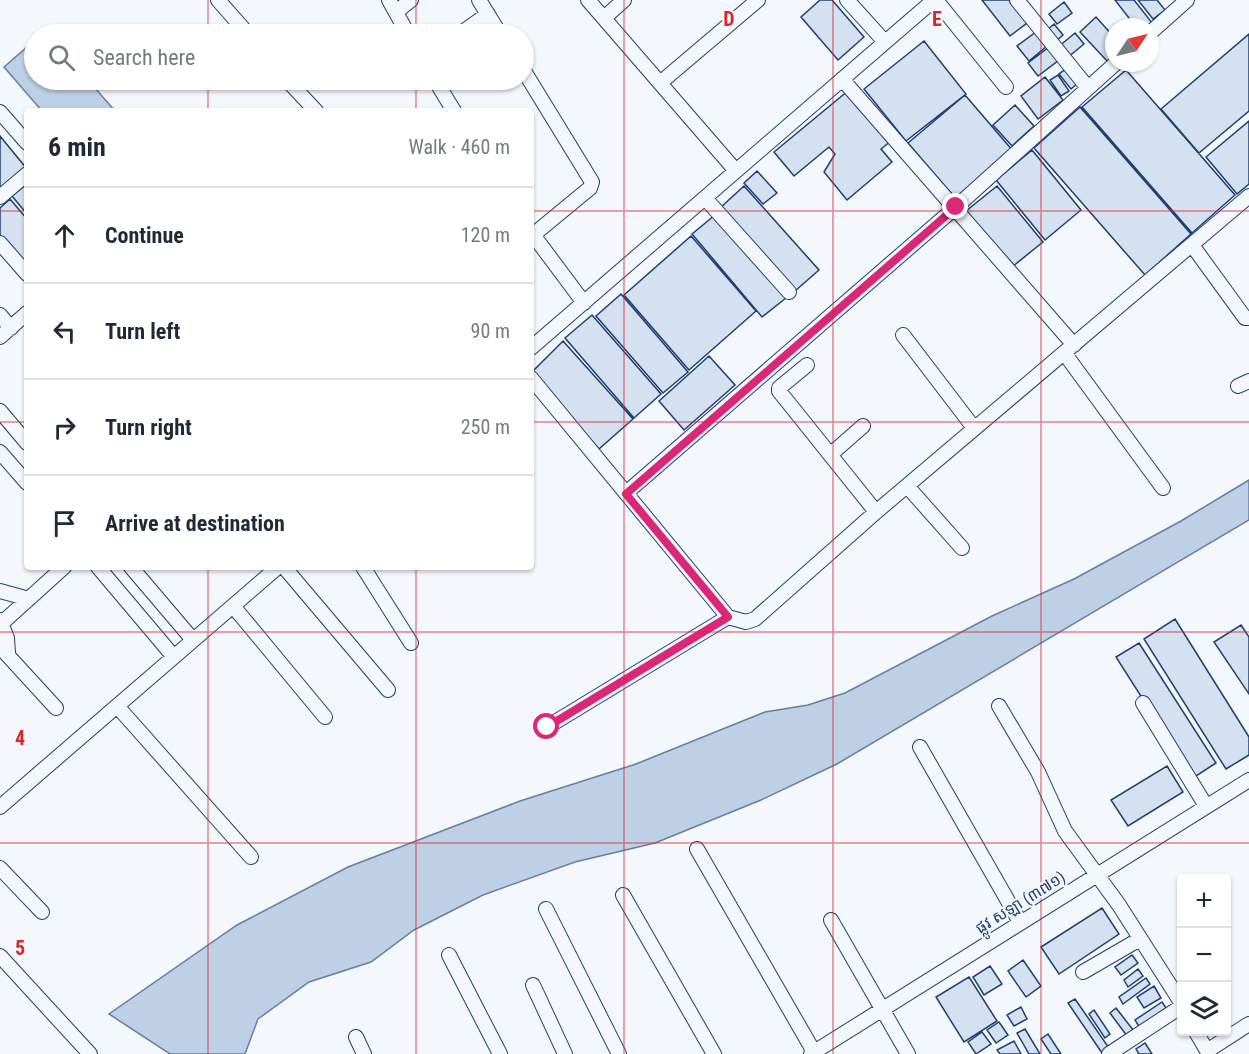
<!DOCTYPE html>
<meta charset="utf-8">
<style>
body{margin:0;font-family:"Roboto Condensed","Noto Sans Khmer",sans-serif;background:#f6f6f7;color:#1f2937}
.controls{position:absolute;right:18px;bottom:18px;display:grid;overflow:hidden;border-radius:6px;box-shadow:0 2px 4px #0004}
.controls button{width:54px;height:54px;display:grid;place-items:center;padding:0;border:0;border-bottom:2px solid #e0e1e3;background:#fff;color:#1f2937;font:30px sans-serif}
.compass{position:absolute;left:1105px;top:18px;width:54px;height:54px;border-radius:50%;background:#fff;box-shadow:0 2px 4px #0004;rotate:55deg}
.stop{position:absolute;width:18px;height:18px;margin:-14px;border:4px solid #db2777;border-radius:50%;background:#fff}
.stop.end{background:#db2777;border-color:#fff;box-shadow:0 2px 6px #0008}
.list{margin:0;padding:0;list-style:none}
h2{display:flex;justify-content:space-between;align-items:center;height:78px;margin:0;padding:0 24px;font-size:26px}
h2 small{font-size:20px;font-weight:400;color:#747a83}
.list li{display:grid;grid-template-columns:39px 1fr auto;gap:18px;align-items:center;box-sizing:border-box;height:96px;padding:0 24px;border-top:2px solid #e0e1e3}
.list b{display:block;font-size:22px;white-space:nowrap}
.list em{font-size:20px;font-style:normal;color:#747a83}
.icon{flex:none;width:33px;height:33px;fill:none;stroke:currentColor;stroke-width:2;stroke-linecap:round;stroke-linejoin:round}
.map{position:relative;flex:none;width:1249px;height:1054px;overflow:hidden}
.search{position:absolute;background:#fff;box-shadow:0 2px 4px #0004;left:24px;top:24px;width:510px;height:66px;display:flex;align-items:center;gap:15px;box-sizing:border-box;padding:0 21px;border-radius:33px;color:#747a83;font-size:22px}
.panel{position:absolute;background:#fff;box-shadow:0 2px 4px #0004;left:24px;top:108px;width:510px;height:462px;border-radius:6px}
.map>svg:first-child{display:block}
.water{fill:#bed0e5;stroke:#687fa3;stroke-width:1.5}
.building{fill:#d5e0f0;stroke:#1d3f73;stroke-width:1.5}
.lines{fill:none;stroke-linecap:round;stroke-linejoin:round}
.minor-casing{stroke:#1d3f73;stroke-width:16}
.minor{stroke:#f4f7fb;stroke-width:14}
.route{stroke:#db2777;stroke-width:8}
.grid{fill:none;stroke:#d62828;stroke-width:1.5;stroke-opacity:0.55}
.labels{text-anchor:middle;stroke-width:4.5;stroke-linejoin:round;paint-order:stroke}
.street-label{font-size:16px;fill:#1d3f73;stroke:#f4f7fb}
.grid-label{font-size:20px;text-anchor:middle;font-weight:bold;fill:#d62828;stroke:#f4f7fb;stroke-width:4.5;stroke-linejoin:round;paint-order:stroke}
</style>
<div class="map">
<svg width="1249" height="1054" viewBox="0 0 1249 1054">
<rect width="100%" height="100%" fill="#f4f7fb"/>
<!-- water -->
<path class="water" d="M34,41v39h54l27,31h-73l-38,-44z
M1249,480v40l-412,244 -76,36 -106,43 -80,19 -92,33 -69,35 -43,32 -62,20 -51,37 -13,35h-75l-61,-40 128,-89 111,-58 172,-66 116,-37 129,-52 43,-7 37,-12 147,-77 82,-37 107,-58z"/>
<!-- building -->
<path class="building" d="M820,0h12l32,37 -26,23 -37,-43z
M982,0h27l18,23 -17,13z
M1115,0h19l19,24 -4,3h-13z
M1138,0h19l8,10 -12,9z
M1064,2l8,11 -15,11 -8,-10z
M1096,17l18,20v19l-6,6 -28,-30z
M1054,24l9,11 -8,7 -9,-11z
M1036,32l11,14 -18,15 -12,-15z
M1075,33l9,11 -17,14 -9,-11z
M1249,34v77l-50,42 -38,-44z
M924,41l42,53 -60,47 -42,-52z
M1049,47l10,13 -21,16 -10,-13z
M1067,68l11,15 -7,6 -12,-15z
M1126,70l109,125 -43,38 -110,-126z
M1058,75l11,16 -8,5 -11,-16z
M1045,77l18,23 -25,19 -17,-23z
M849,90l42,51 -10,8 11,13 -45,38 -23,-28 11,-18 -6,-7 -35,29 -20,-24z
M965,95l48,56 -57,48 -48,-56z
M1015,105l19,21 -22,20 -19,-21z
M1080,107l111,127 -46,41 -111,-127z
M1249,121v63l-12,10 -31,-37z
M0,136l27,33 -24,21 -3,-3z
M1032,150l49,60 -36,30 -49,-60z
M757,171l20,22 -14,11 -19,-21z
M27,184v30l-15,-18z
M744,186l75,84 -24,21 -75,-83z
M997,186l46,56 -31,25 -46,-56z
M10,199l17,20v44l-3,2 -24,-28v-29z
M715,215l71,83 -24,19 -70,-83z
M691,236l65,75 -67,59 -65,-75z
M621,294l67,78 -25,21 -67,-77z
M592,315l69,79 -27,24 -69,-80z
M563,341l70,78 -34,30 -68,-76z
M709,356l26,29 -51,45 -25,-29z
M1175,619l74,118v18l-23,14 -82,-130z
M1241,625l8,12v57l-35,-52z
M1139,643l77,120 -23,15 -77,-121z
M1167,766l16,26 -55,34 -17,-26z
M1102,908l17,26 -60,40 -18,-27z
M1132,955l6,8 -17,12 -6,-8z
M1023,960l18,26 -15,11 -18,-26z
M990,966l12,18 -18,11 -11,-18z
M1138,969l5,7 -15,11 -4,-7z
M969,977l28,44 -33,21 -28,-45z
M1146,978l4,6 -27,20 -4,-7z
M1154,986l7,12 -17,10 -7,-11z
M1075,999l34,49 -7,5 -34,-50z
M1162,1002l6,9 -28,17 -5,-8z
M1021,1007l6,12 -13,7 -7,-11z
M1116,1008l18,23 -7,5 -17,-23z
M1094,1010l16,24 -5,4 -16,-24z
M999,1022l9,13 -12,8 -9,-13z
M1025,1029l15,25h-11l-12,-21z
M982,1032l9,12 -15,10 -8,-12z
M1048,1034l13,20h-10l-10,-15z
M1014,1041l7,13h-21l-3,-4z
M1145,1043l7,11h-13l-3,-5z"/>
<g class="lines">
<defs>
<path id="minor" d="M218,0l30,34
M389,0l19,34
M479,0l21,34
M588,0l148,171
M847,0l38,42
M936,0l70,87
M1017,0l71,88
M396,12l15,-12
M604,18l20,-18
M1150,33l37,-33
M460,34l28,-20
M524,71l68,111 -2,6 -57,47
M842,79l232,266
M287,80l29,31
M435,80l19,31
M660,83l98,-83
M0,112l27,31
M0,197l27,-23
M705,198l84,94
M531,232l53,71
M0,243l27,31
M1192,245l53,73h4
M0,315l11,13
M903,335l71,93
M0,337l27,-24
M531,348l403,-348
M1065,354l98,134
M807,365l-28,23v3l97,121
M531,378l197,239 18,5 9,-3 121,-107 373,-316
M1238,386l11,-5
M0,411l27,32
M0,452l27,31
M830,455l33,-29
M907,486l55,62
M626,493l330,-286 160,-144
M98,567l76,90
M131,567l62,73
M284,567l104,123
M363,567l48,76
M0,591l29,8
M233,606l92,111
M0,620l7,18 1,15
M2,623l62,-56
M0,647l56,61
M1143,703l63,103
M117,706l134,151
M999,706l39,66 27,59 54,74 63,99
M547,727l181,-110
M920,747l100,175
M0,807l278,-240
M697,849l117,203
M0,868l42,44
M623,895l91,159
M546,909l73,145
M831,920l77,134
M449,955l51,99
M0,956l90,98
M1083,972l57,-33
M533,985l32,69
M1196,1032l13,22
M356,1037l8,17
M1207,1051l42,-27
M811,1054l438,-274
M1109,1054l73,-48"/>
</defs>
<!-- minor casing -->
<use href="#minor" class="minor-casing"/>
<!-- minor -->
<use href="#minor" class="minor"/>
</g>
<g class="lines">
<!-- route -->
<path class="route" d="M547,727l181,-110 -102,-123 330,-287"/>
</g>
<!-- grid -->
<path class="grid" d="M208,0v34M416,0v34M624,0v1054M833,0v1054M1041,0v1054M208,80v31M416,80v31M0,211h27M531,211h718M0,422h27M531,422h718M208,567v487M416,567v487M0,632h1249M0,843h1249"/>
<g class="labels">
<!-- street labels -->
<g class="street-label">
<text transform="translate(1020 902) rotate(-32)" y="6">ផ្លូវ សឡា (៣៧១)</text>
</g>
</g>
<g class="grid-label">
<text x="729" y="26">D</text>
<text x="937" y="26">E</text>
<text x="20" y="745">4</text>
<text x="20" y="955">5</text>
</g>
</svg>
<div class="controls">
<button>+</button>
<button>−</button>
<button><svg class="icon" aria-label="layers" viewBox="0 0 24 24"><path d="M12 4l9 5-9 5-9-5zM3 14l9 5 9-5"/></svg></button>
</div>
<svg class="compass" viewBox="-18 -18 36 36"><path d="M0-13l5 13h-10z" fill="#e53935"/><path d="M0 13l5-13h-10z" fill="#747a83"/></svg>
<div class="stop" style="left:547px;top:727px"></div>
<div class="stop end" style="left:956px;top:207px"></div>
<div class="search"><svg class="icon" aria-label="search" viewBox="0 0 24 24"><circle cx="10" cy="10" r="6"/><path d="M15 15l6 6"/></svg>Search here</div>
<section class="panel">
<h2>6 min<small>Walk · 460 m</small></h2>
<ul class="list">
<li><svg class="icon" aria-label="ahead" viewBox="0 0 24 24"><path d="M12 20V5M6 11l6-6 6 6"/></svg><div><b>Continue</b></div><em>120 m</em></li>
<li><svg class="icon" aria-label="left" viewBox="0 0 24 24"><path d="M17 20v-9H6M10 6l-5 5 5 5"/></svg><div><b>Turn left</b></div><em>90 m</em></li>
<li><svg class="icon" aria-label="right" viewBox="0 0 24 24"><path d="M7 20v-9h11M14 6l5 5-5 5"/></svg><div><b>Turn right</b></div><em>250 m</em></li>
<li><svg class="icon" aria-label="arrive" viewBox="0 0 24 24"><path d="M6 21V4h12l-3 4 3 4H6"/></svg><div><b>Arrive at destination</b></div></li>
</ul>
</section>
</div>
